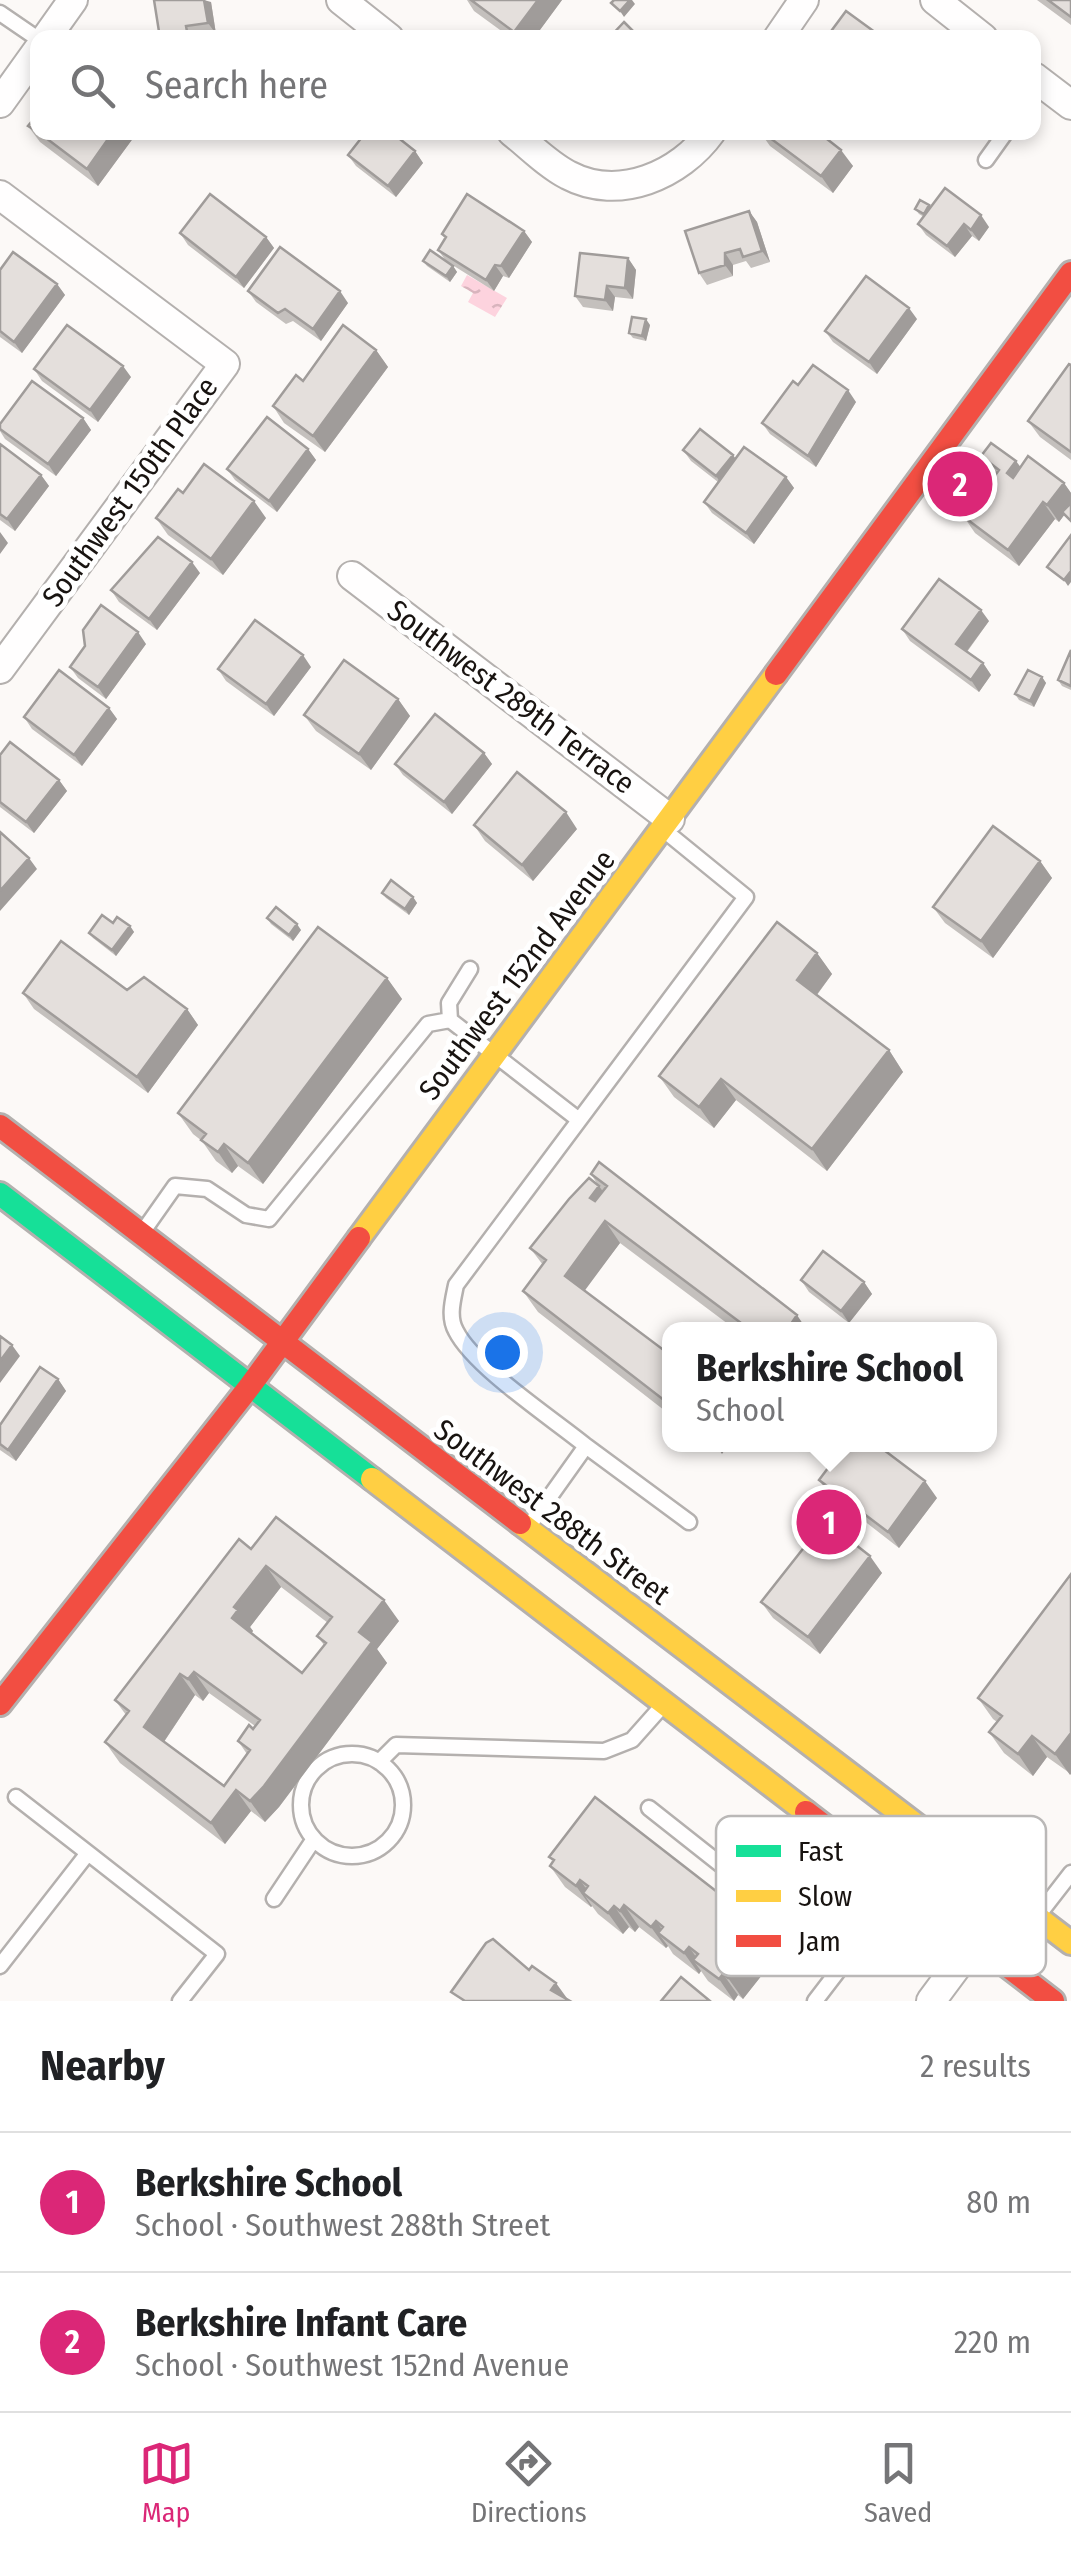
<!DOCTYPE html>
<meta charset="utf-8">
<style>
body{margin:0;font-family:"Fira Sans Condensed",sans-serif;background:#f6f6f6;color:#202124}
.you{position:absolute;left:502px;top:1352px;width:35px;height:35px;margin:-25px;border:8px solid #fff;border-radius:50%;background:#1a73e8;box-shadow:0 0 0 15px #1a73e833}
.badge{display:grid;place-items:center;width:65px;height:65px;border-radius:50%;background:#db2777;color:#fff;font-size:32px;font-weight:700}
.pin{position:absolute;translate:-50% -50%;border:5px solid #fff;box-shadow:0 2px 10px #0006}
.popup{position:absolute;left:662px;top:1322px;width:335px;height:130px;box-sizing:border-box;display:grid;place-content:center;border-radius:20px;background:#fff;filter:drop-shadow(0 2px 8px #0005);font-size:32px;white-space:nowrap;color:#757577}
.popup b{font-size:38px;color:#202124}
.popup::after{content:'';position:absolute;left:50%;top:100%;margin-left:-20px;border:20px solid transparent;border-top-color:#fff}
.list{margin:0;padding:0;list-style:none}
h2{display:flex;justify-content:space-between;align-items:center;height:130px;margin:0;padding:0 40px;font-size:42px}
h2 small{font-size:32px;font-weight:400;color:#757577}
.list li{display:grid;grid-template-columns:65px 1fr auto;gap:30px;align-items:center;box-sizing:border-box;height:140px;padding:0 40px;border-top:2px solid #e0e0e0}
.list b{display:block;font-size:38px;white-space:nowrap}
.list p{margin:0;font-size:32px;white-space:nowrap;color:#757577}
.list em{font-size:32px;font-style:normal;color:#757577}
.icon{flex:none;width:55px;height:55px;fill:none;stroke:currentColor;stroke-width:2;stroke-linecap:round;stroke-linejoin:round}
.map{position:relative;flex:none;width:1071px;height:2001px;overflow:hidden}
.search{position:absolute;background:#fff;box-shadow:0 5px 15px #0003;left:30px;right:30px;top:30px;height:110px;display:flex;align-items:center;gap:25px;box-sizing:border-box;padding:0 35px;border-radius:20px;color:#757577;font-size:38px}
.sheet{height:410px;background:#fff}
nav{display:flex;justify-content:space-around;align-items:center;box-sizing:border-box;height:140px;border-top:2px solid #e0e0e0;background:#fff;font-size:28px;color:#757577}
nav a{display:grid;justify-items:center;gap:5px}
nav .on{color:#db2777}
.map>svg:first-child{display:block}
.water{fill:url(#water-ripples)}
.lines{fill:none;stroke-linecap:round;stroke-linejoin:round}
.lane-casing{stroke:#b4b0ae;stroke-width:19}
.street-casing{stroke:#b4b0ae;stroke-width:32}
.fast-casing{stroke:#b4b0ae;stroke-width:28}
.slow-casing{stroke:#b4b0ae;stroke-width:28}
.jam-casing{stroke:#b4b0ae;stroke-width:28}
.lane{stroke:#fffefe;stroke-width:14}
.street{stroke:#fffefe;stroke-width:28}
.fast{stroke:#16e098;stroke-width:22}
.slow{stroke:#ffcf43;stroke-width:22}
.jam{stroke:#f24e42;stroke-width:22}
.wall{fill:#c4c0bd;fill-rule:evenodd}
.shaded-wall{fill:#a09c9a}
.building{fill:#e4dfdc;stroke:#a09c9a;stroke-width:2.5;fill-rule:evenodd}
.labels{text-anchor:middle;stroke-width:10;stroke-linejoin:round;paint-order:stroke}
.street-label{font-size:30px;fill:#181310;stroke:#fff}
.key{fill:#fff;stroke:#bab8b7;stroke-width:2.5}
.key-label{font-size:28px;fill:#181310}
</style>
<div class="map">
<svg width="1071" height="2001" viewBox="0 0 1071 2001">
<defs>
<pattern id="water-ripples" width="26" height="14" patternUnits="userSpaceOnUse" patternTransform="scale(2.5)"><rect width="26" height="14" fill="#fdd3de"/><path d="M2 4q2-2 4 0t4 0M15 11q2-2 4 0t4 0" fill="none" stroke="#d8b4bd"/></pattern>
</defs>
<rect width="100%" height="100%" fill="#fcf9f7"/>
<!-- water -->
<path class="water" d="M467,275l40,23 -12,19 -27,-15 5,-9 -12,-7z"/>
<g class="lines">
<defs>
<path id="lane" d="M0,13l38,26
M986,160l20,-28
M450,1020l-1,-17 21,-34
M144,1230l31,-44 32,3 39,26 23,4 159,-195 22,-4 129,100
M586,1446l103,76
M529,1526l57,-80c-33,-27 -112,-79 -130,-115 -8,-14 -3,-31 0,-46l290,-388 -81,-66
M301 1805a51 51 0 1 1 102 0a51 51 0 1 1-102 0Z
M379,1762l17,-17 208,6 28,-11 32,-36
M16,1797l72,56
M649,1808l186,147 3,16 -23,30
M274,1899l40,-60
M1040,1913l31,-40
M0,1966l88,-113 129,101 -37,47"/>
<path id="street" d="M341,0l48,38
M935,0l48,38
M46,38l27,-38
M778,38l26,-38
M1034,77l37,28
M0,103l38,-53
M512,132c18,14 36,33 56,43 51,27 112,0 143,-43
M0,195l225,169 -225,305
M352,576l318,243
M931,2001l78,-105"/>
<path id="fast" d="M0,1194l372,285"/>
<path id="slow" d="M359,1238l417,-564
M372,1479l434,333
M520,1523l551,420"/>
<path id="jam" d="M776,674l295,-401
M0,1126l520,397
M0,1704l250,-318 109,-148
M806,1812l247,189"/>
</defs>
<!-- lane casing -->
<use href="#lane" class="lane-casing"/>
<!-- street casing -->
<use href="#street" class="street-casing"/>
<!-- fast casing -->
<use href="#fast" class="fast-casing"/>
<!-- slow casing -->
<use href="#slow" class="slow-casing"/>
<!-- jam casing -->
<use href="#jam" class="jam-casing"/>
<!-- lane -->
<use href="#lane" class="lane"/>
<!-- street -->
<use href="#street" class="street"/>
<!-- fast -->
<use href="#fast" class="fast"/>
<!-- slow -->
<use href="#slow" class="slow"/>
<!-- jam -->
<use href="#jam" class="jam"/>
</g>
<!-- wall -->
<path class="wall" d="M467,0h95l-28,38h-23l-37,-27z
M1037,0h34v25z
M211,2l5,32 -22,4h-34z
M28,126l10,6h93l3,5 -36,49 -58,-44z
M760,132h60v2l33,32 -20,27 -63,-47z
M415,151l8,12 -27,34 -40,-31 -8,-11z
M929,205l1,2 59,20 -10,14 -7,-5 -17,21 -29,-22 -8,-11 6,-7 -5,-3 -4,-5z
M749,211l8,11 13,40 -19,6 -5,-7 -13,4v11l-26,9 -8,-12z
M524,231l8,11 -23,36 -6,-2 -9,15 -48,-30 -8,-11 7,-11 -3,-5z
M180,233l86,4 8,11 -30,40 -56,-43z
M628,258l8,12 -3,29 -18,-2 -2,14 -30,-4 -8,-11z
M423,261l30,5 4,6 -7,10 -23,-16z
M0,270l57,14 8,11 -43,58 -22,-16z
M248,291l100,12 -27,38 -28,-20 -7,3 -30,-22z
M917,319l-40,55 -44,-32 -8,-11z
M650,325l-4,16 -13,-3 -4,-5z
M376,350l12,17 -63,85 -41,-29 -11,-17 30,-25z
M1071,365v95l-31,-23 -12,-16z
M34,369l97,8 -33,45 -56,-41z
M798,385l58,17 -40,65 -46,-33 -8,-11z
M83,418l8,12 -35,46 -51,-37 -5,-8v-7z
M0,444l41,31 8,11 -34,45 -15,-11z
M308,449l8,11 -39,52 -42,-32 -8,-11z
M683,450l52,9 51,18 8,11 -40,56 -42,-31 -8,-11 14,-20 -27,-21z
M981,456l39,11 44,16 7,10v29l-7,-7 -5,7 -4,-3 -36,47 -44,-33 -11,-16 31,-42z
M183,493l83,25 -43,57 -55,-40 -12,-17z
M200,573l-43,57 -38,-28 -8,-12z
M989,621l-22,31 16,11 8,12 -12,17 -69,-51 -8,-12z
M146,644l-40,55 -28,-21 -8,-11 15,-21z
M1071,650v40l-9,-4 -4,-6z
M311,667l-37,49 -48,-35 -8,-12z
M1042,677l4,6 -12,24 -15,-7 -4,-6z
M398,699l12,17 -39,54 -55,-39 -12,-16z
M109,708l8,11 -35,47 -50,-37 -8,-12z
M484,753l8,11 -40,50 -49,-39 -8,-11z
M0,755l59,25 8,11 -33,42 -34,-26z
M474,825l103,4 -44,52 -48,-40z
M1040,861l12,17 -59,80 -48,-35 -12,-16z
M382,893l31,4 4,6 -8,12 -23,-17z
M267,918l34,12 -8,11 -22,-17z
M130,926l4,6 -18,24 -23,-18 -4,-5z
M817,953l15,21 -15,21 72,55 14,22 -76,99 -91,-71 -22,28 -40,-31 -15,-21z
M387,978l15,21 -139,185 -25,-18 -6,7 -16,-12 -14,-20 -9,-7 -15,-21z
M127,990l60,19 11,16 -50,68 -114,-84 -11,-16z
M591,1174l206,141 -61,15 -116,-87 -36,47 85,64v60l-131,-102 -15,-21 20,-26 -13,-17 68,-63z
M801,1280l63,2 8,12 -23,29 -40,-31z
M58,1379l8,12 -50,70 -16,-11v-25z
M819,1480l118,18 -38,50 -36,-28 -15,19 34,34 -62,81 -47,-36 -12,-16 78,-99 -8,-6z
M251,1549l148,72 -22,28 10,14 -108,144 -14,15 -14,-11 -26,33 -105,-81 -15,-21 21,-27 -11,-15zM281,1587l47,36 -11,13 7,9 -22,28 -51,-39 2,-3 -3,-4zM209,1693l46,33 -17,15 9,13 -23,32 -60,-44 31,-47 8,6z
M1071,1574v200l-24,-17 -14,19 -29,-23 -15,-21 8,-10 -4,-3 -15,-21z
M549,1857l217,73 15,21 -38,48 -5,-4 -4,6 -26,-20 -7,-10 -2,3 -26,-20 -5,-8 -2,2 -27,-21 -4,5 -6,-5 -6,7 -25,-20 -6,-8 -1,1 -26,-20 -15,-21 3,-4z"/>
<!-- shaded-wall -->
<path class="shaded-wall" d="M204,0l7,2 5,32 -8,-11z
M538,0h24l-28,38h-16l-4,-6z
M630,0h2l3,4 -11,13 -4,-6z
M113,132h18l3,5 -36,49 -11,-17z
M841,150l12,16 -20,27 -12,-17z
M415,151l8,12 -27,34 -8,-11z
M749,211l8,11 13,40 -8,-11z
M981,215l8,12 -10,14 -8,-11z
M964,224l8,12 -17,21 -8,-11z
M524,231l8,11 -23,36 -8,-12z
M266,237l8,11 -30,40 -8,-11z
M725,253l8,12v11l-8,-11z
M628,258l8,12 -3,29 -8,-11z
M495,265l8,11 -9,15 -8,-11z
M453,266l4,6 -7,10 -4,-6z
M57,284l8,11 -43,58 -8,-11z
M607,286l8,11 -2,14 -8,-11z
M340,291l8,12 -27,38 -8,-12z
M909,308l8,11 -40,55 -8,-12z
M646,319l4,6 -4,16 -4,-5z
M376,350l12,17 -63,85 -12,-16z
M123,366l8,11 -33,45 -8,-12z
M848,390l8,12 -40,65 -8,-11z
M83,418l8,12 -35,46 -8,-12z
M308,449l8,11 -39,52 -8,-11z
M733,455l8,11 -17,22 -8,-12z
M1016,461l12,16 -9,13 -12,-17z
M41,475l8,11 -34,45 -8,-12z
M786,477l8,11 -40,56 -8,-11z
M1064,483l7,10v13l-12,16 -12,-17z
M254,501l12,17 -43,57 -12,-16z
M1043,502l12,17 -36,47 -11,-16z
M0,532l8,11 -8,11z
M192,562l8,11 -43,57 -8,-11z
M1071,571v11l-3,4 -4,-6z
M981,610l8,11 -25,34 -8,-11z
M138,632l8,12 -40,55 -8,-12z
M303,655l8,12 -37,49 -8,-12z
M983,663l8,12 -12,17 -8,-12z
M1042,677l4,6 -12,24 -4,-6z
M398,699l12,17 -39,54 -12,-16z
M109,708l8,11 -35,47 -8,-11z
M484,753l8,11 -40,50 -8,-12z
M59,780l8,11 -33,42 -8,-11z
M566,812l11,17 -44,52 -11,-16z
M29,858l8,11 -37,42v-20z
M1040,861l12,17 -59,80 -12,-17z
M413,897l4,6 -8,12 -4,-6z
M297,924l4,6 -8,11 -4,-6z
M130,926l4,6 -18,24 -4,-6z
M817,953l15,21 -20,27 -15,-21z
M387,978l15,21 -139,185 -15,-21z
M187,1009l11,16 -50,68 -11,-16z
M889,1050l14,22 -76,99 -15,-22z
M721,1079l15,21 -22,28 -15,-21z
M224,1144l14,22 -6,7 -14,-21z
M599,1186l15,21 -9,12 -15,-21z
M605,1221l15,22 -40,54 -15,-21z
M864,1282l8,12 -23,29 -8,-12z
M797,1315l10,15h-20z
M12,1345l8,11 -20,27v-22z
M58,1379l8,12 -50,70 -8,-11z
M715,1444h14l-7,10z
M925,1481l12,17 -38,50 -11,-16z
M851,1504l12,16 -19,23 -11,-16z
M870,1556l12,17 -62,81 -12,-17z
M266,1566l15,21 -31,40 3,4 -7,9 -14,-22 2,-11z
M384,1600l15,21 -22,28 10,14 -108,144 -14,15 -15,-21 109,-169z
M194,1672l15,21 -6,8 -15,-22z
M180,1674l15,21 -36,54 -15,-22z
M1071,1733v41l-1,1 -15,-21z
M1032,1736l15,21 -14,19 -15,-22z
M236,1790l15,21 -26,33 -14,-21z
M580,1880l15,21 -12,-8 9,13 -1,1 -15,-21z
M624,1905l15,22 -4,5 -15,-21z
M614,1906l15,21 -6,7 -15,-21z
M656,1921l15,21 -13,-9 10,13 -2,2 -15,-21z
M766,1930l15,21 -38,48 -15,-21z
M689,1947l15,21 -11,-8 8,11 -2,3 -15,-21z
M723,1974l15,21 -4,6 -15,-22z
M556,1983l13,18 -18,-11z"/>
<!-- building -->
<path class="building" d="M154,0h50l4,23 -22,3 2,11 -28,1z
M471,0h67l-24,32z
M614,0h16l-10,11 -9,-8z
M1048,0h23v17z
M846,11l37,27h-57z
M624,22l16,16h-31z
M38,114v18l-10,-6z
M38,132h75l-26,37z
M366,132h25l24,19 -27,35 -40,-31z
M762,132h56l23,18 -20,26z
M945,188l36,27 -10,15 -7,-6 -17,22 -29,-22z
M210,194l56,43 -30,40 -56,-44z
M467,194l57,37 -23,35 -6,-1 -9,15 -48,-30 8,-13 -4,-3z
M920,200l9,5 -5,9 -9,-5z
M749,211l13,40 -19,6 -3,-8 -15,4v12l-26,8 -14,-42z
M280,247l60,44 -27,38 -28,-20 -7,4 -30,-22z
M430,250l23,16 -7,10 -23,-15z
M13,252l44,32 -43,58 -14,-11v-61z
M580,253l48,5 -3,30 -18,-2 -2,14 -30,-4z
M866,276l43,32 -40,54 -44,-31z
M632,317l14,2 -4,17 -13,-3z
M67,325l56,41 -33,44 -56,-41z
M343,325l33,25 -63,86 -40,-30 23,-31 7,6z
M1069,364l2,1v87l-43,-31z
M813,365l35,25 -40,66 -46,-33 31,-42 5,4z
M32,381l51,37 -35,46 -48,-35v-5z
M267,417l41,32 -39,52 -42,-32z
M700,429l33,26 -17,21 -33,-26z
M991,443l25,18 -9,12 6,5 15,-22 36,27 -17,22 -4,-3 -35,48 -44,-33 35,-47 -18,-14z
M0,444l41,31 -34,44 -7,-5z
M744,447l42,30 -40,56 -42,-31z
M204,464l50,37 -43,58 -55,-41 22,-29 5,4z
M1071,503v18l-9,-9z
M1071,535v36l-7,9 -17,-13z
M158,537l34,25 -43,57 -38,-29z
M939,579l42,31 -25,34 27,19 -12,17 -69,-51z
M101,605l37,27 -40,55 -28,-20 15,-21 -2,-16z
M255,620l48,35 -37,49 -48,-35z
M1071,650v36l-13,-6z
M344,660l54,39 -39,55 -55,-39z
M59,670l50,38 -35,47 -50,-38z
M1028,670l14,7 -12,24 -15,-7z
M435,714l49,39 -40,49 -49,-38z
M10,742l49,38 -33,42 -26,-20v-47z
M517,772l49,40 -44,53 -48,-40z
M993,826l47,35 -59,80 -48,-34z
M0,832l29,26 -29,33z
M391,880l22,17 -8,12 -23,-16z
M276,907l21,17 -8,11 -22,-17z
M102,915l11,8 4,-6 13,9 -18,24 -23,-17z
M777,922l40,31 -20,27 92,70 -77,99 -91,-70 -22,28 -40,-31z
M318,927l69,51 -139,185 -24,-19 -6,8 -17,-12 5,-6 -28,-21z
M61,941l66,49 17,-13 43,32 -50,68 -114,-84z
M599,1162l198,153 -10,15h-51l5,-7 -136,-102 -40,55 104,78v50l-146,-113 23,-31 -16,-12 39,-49 20,-21 10,8 -9,12 5,3 12,-15 -16,-12z
M823,1251l41,31 -23,29 -40,-31z
M0,1336l12,9 -12,16z
M40,1367l18,12 -50,71 -8,-6v-19z
M846,1444h30l49,37 -37,51 -37,-28 -18,23 37,29 -62,81 -47,-35 82,-104 -24,-18z
M276,1517l108,83 -25,32 13,10 -108,144 -14,15 -14,-11 -25,33 -106,-81 24,-31 -14,-11 124,-161 12,10zM266,1566l66,51 -15,19 9,7 -24,30 -70,-55 6,-8 -4,-3zM194,1672l66,48 -7,9 -4,-4 -11,16 12,9 -26,36 -80,-59 36,-53 8,5z
M1071,1574v159l-16,21 -23,-18 -14,18 -29,-22 13,-16 -24,-18z
M595,1797l171,133 -38,48 -5,-4 -4,5 -26,-19 5,-6 -9,-7 -5,6 -26,-20 5,-6 -7,-6 -5,6 -27,-22 -4,6 -6,-5 -6,7 -25,-20 5,-7 -8,-6 -4,6 -26,-20 4,-6 -5,-3z
M493,1939l36,31 3,-4 24,17 -5,7 19,11h-105l-14,-9 35,-49z
M681,1977l29,24h-49z"/>
<g class="labels">
<!-- street labels -->
<g class="street-label">
<text transform="translate(130 492) rotate(-54)" y="10">Southwest 150th Place</text>
<text transform="translate(511 697) rotate(37)" y="10">Southwest 289th Terrace</text>
<text transform="translate(517 975) rotate(-53)" y="10">Southwest 152nd Avenue</text>
<text transform="translate(552 1512) rotate(37)" y="10">Southwest 288th Street</text>
</g>
</g>
<!-- legend -->
<rect x="716" y="1816" width="330" height="160" rx="15" class="key"/>
<rect x="736" y="1845" width="45" height="12" fill="#16e098"/>
<rect x="736" y="1890" width="45" height="12" fill="#ffcf43"/>
<rect x="736" y="1935" width="45" height="12" fill="#f24e42"/>
<g class="key-label">
<text x="798" y="1861">Fast</text>
<text x="798" y="1906">Slow</text>
<text x="798" y="1951">Jam</text>
</g>
</svg>
<div class="you"></div>
<div class="pin badge" style="left:829px;top:1522px">1</div>
<div class="popup"><b>Berkshire School</b>School</div>
<div class="pin badge" style="left:960px;top:484px">2</div>
<div class="search"><svg class="icon" aria-label="search" viewBox="0 0 24 24"><circle cx="10" cy="10" r="6"/><path d="M15 15l6 6"/></svg>Search here</div>
</div>
<section class="sheet">
<h2>Nearby<small>2 results</small></h2>
<ul class="list">
<li><span class="badge">1</span><div><b>Berkshire School</b><p>School · Southwest 288th Street</p></div><em>80 m</em></li>
<li><span class="badge">2</span><div><b>Berkshire Infant Care</b><p>School · Southwest 152nd Avenue</p></div><em>220 m</em></li>
</ul>
</section>
<nav>
<a class="on"><svg class="icon" aria-label="map" viewBox="0 0 24 24"><path d="M3 6l6-2 6 2 6-2v14l-6 2-6-2-6 2zM9 4v14M15 6v14"/></svg>Map</a>
<a><svg class="icon" aria-label="directions" viewBox="0 0 24 24"><path d="M12 3l9 9-9 9-9-9zM9 14v-3h6M13 9l2 2-2 2"/></svg>Directions</a>
<a><svg class="icon" aria-label="saved" viewBox="0 0 24 24"><path d="M7 4h10v16l-5-4-5 4z"/></svg>Saved</a>
</nav>
